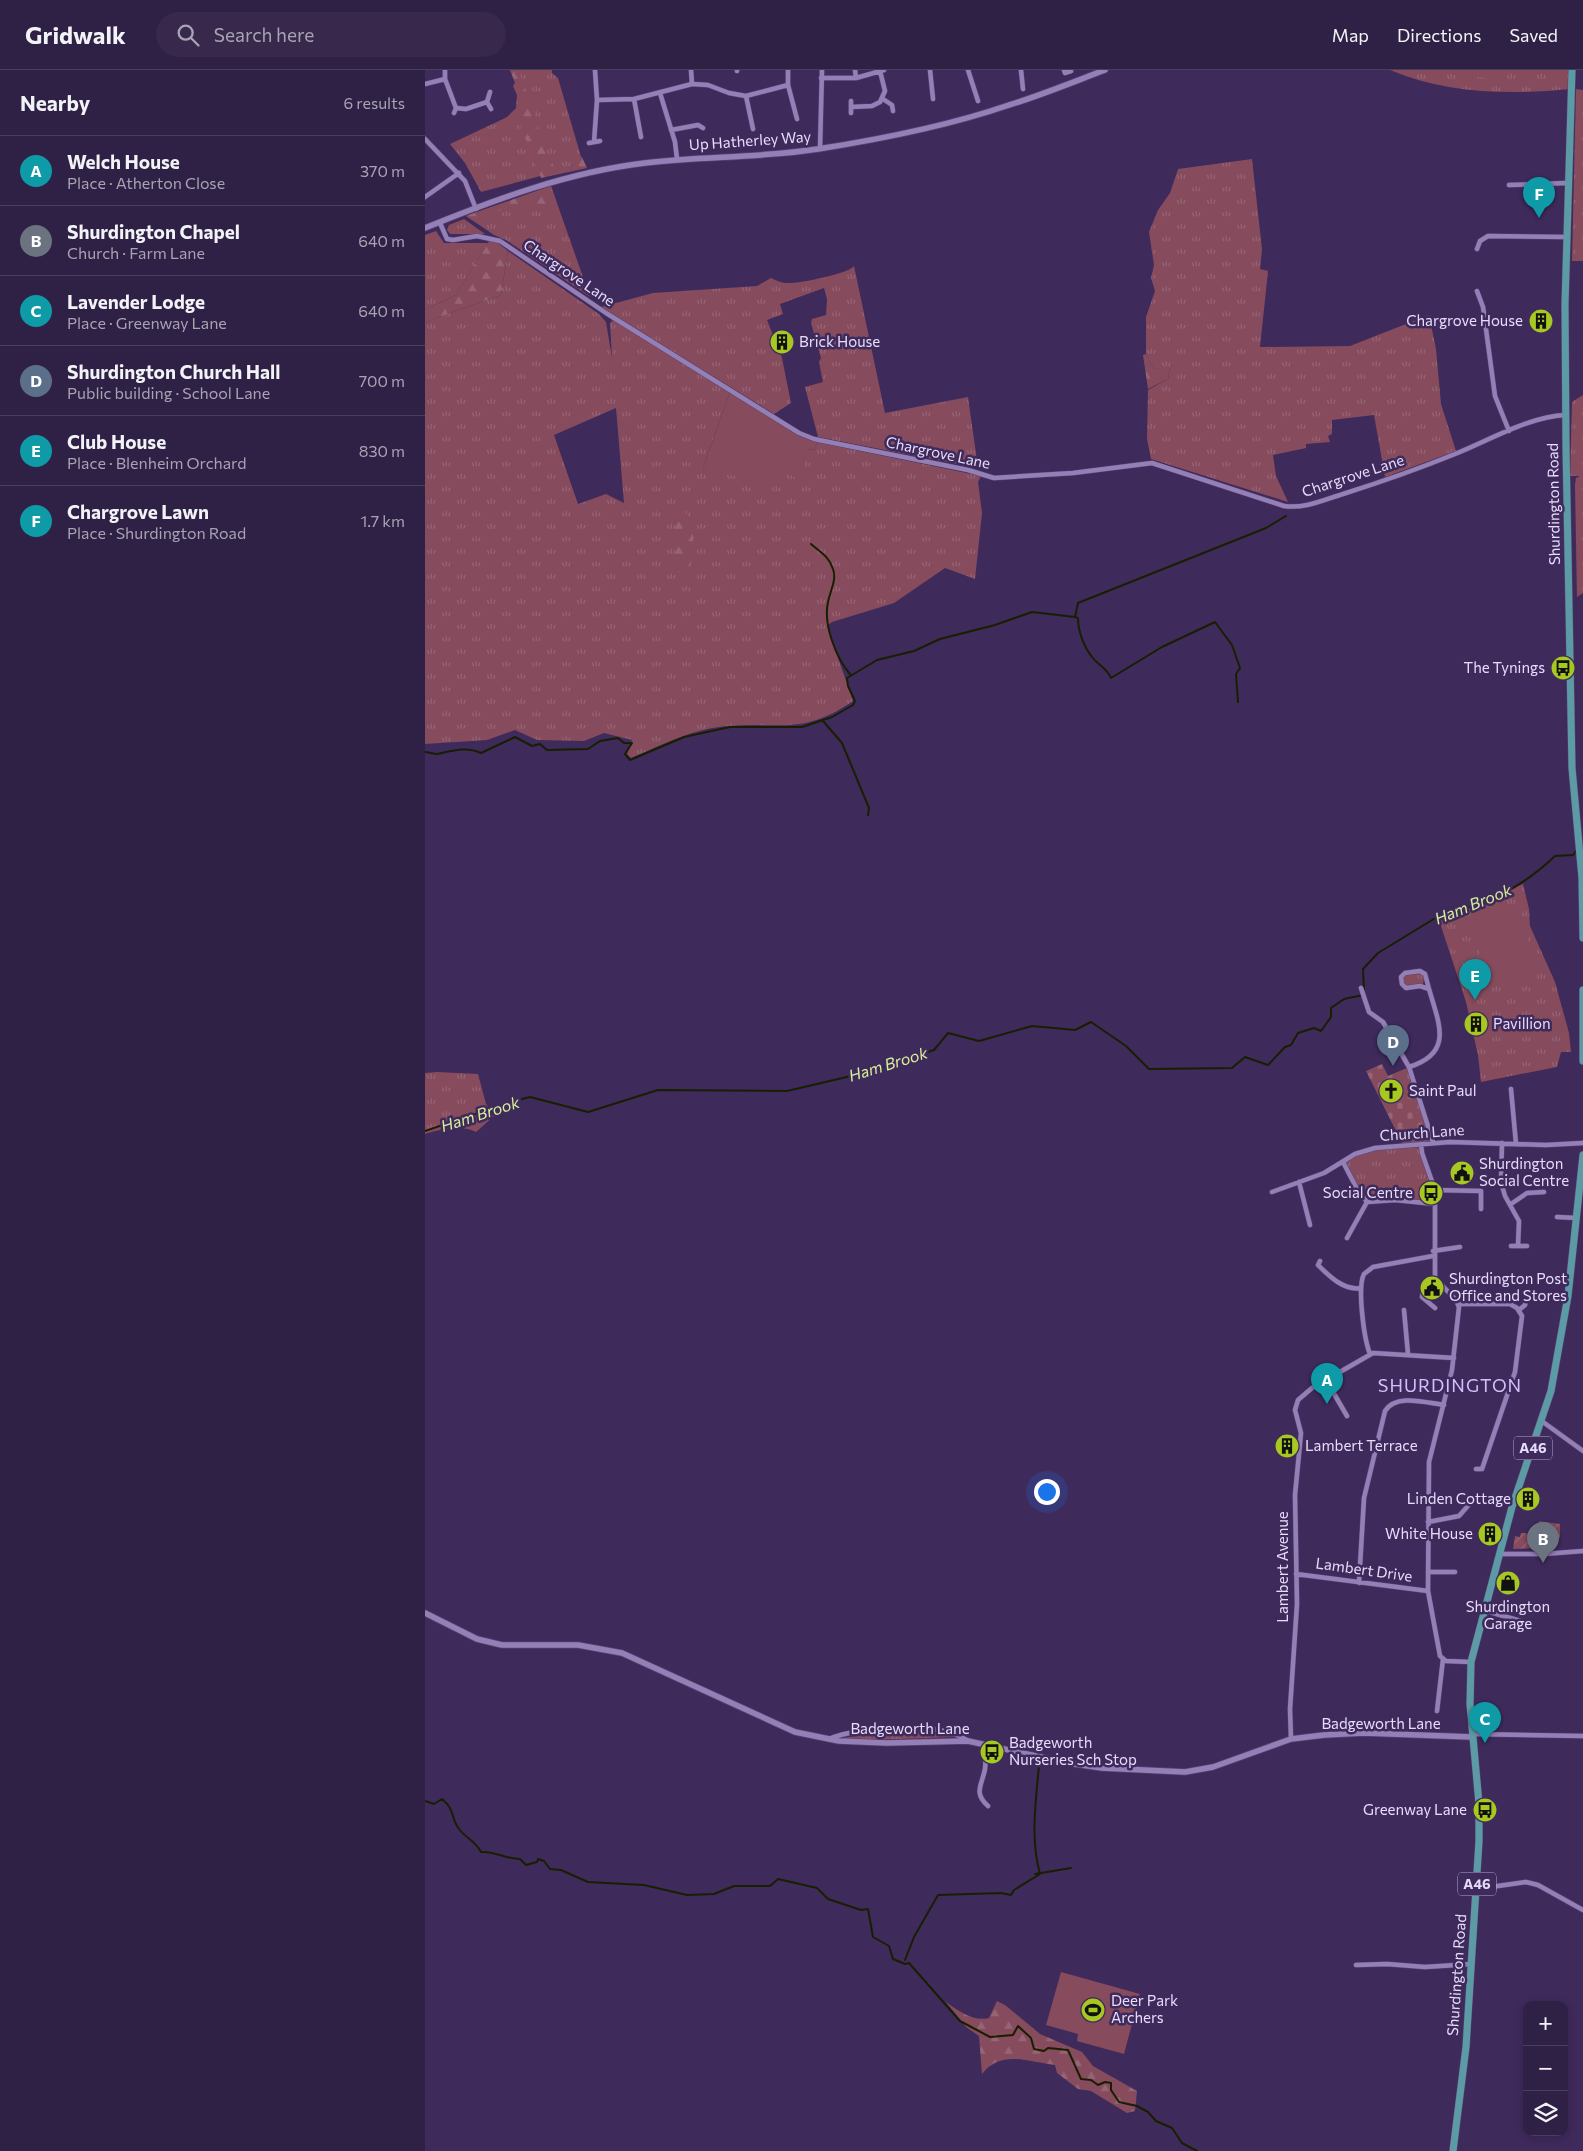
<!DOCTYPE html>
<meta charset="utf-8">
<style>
body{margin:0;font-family:Commissioner,sans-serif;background:#37284c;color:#f1f3f6}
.controls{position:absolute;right:15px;bottom:15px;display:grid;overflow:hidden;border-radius:10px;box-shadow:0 2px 8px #0003}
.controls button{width:45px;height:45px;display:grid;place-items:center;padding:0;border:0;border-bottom:1px solid #4a3e5e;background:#2f2045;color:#f1f3f6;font:25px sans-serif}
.you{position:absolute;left:621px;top:1421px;width:18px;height:18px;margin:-12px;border:4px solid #fff;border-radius:50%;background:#1a73e8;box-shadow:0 0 0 8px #1a73e833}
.badge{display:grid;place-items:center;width:32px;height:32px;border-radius:50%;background:#d6ab8b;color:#fff;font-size:16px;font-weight:700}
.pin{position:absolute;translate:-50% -41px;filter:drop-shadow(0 1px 2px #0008)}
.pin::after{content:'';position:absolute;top:26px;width:18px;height:15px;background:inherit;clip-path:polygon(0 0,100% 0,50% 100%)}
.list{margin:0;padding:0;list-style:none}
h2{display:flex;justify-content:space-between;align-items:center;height:65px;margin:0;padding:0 20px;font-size:21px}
h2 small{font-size:16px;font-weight:400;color:#a7a3b3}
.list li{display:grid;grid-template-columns:32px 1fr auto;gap:15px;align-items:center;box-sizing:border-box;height:70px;padding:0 20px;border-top:1px solid #4a3e5e}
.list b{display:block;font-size:19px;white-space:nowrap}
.list p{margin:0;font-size:16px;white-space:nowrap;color:#a7a3b3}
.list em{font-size:16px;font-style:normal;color:#a7a3b3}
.icon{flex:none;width:28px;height:28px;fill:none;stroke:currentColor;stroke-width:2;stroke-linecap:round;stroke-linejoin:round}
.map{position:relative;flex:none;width:1158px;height:2081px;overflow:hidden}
header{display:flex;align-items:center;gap:30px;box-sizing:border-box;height:70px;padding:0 25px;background:#2f2045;border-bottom:1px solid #4a3e5e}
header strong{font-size:24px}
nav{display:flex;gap:28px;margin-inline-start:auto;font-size:18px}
.search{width:350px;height:45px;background:#37284c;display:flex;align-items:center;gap:12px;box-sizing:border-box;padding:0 18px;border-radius:28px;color:#a7a3b3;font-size:19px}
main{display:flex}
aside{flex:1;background:#2f2045}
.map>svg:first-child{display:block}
.grass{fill:url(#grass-tufts);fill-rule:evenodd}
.forest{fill:url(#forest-firs)}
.cemetery{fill:url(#cemetery-stones)}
.garden{fill:url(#garden-furrows)}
.pitch{fill:#864b5d}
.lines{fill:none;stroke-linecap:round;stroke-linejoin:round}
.stream{stroke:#181f01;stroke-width:2}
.minor-casing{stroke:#584571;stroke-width:5.5}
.tertiary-casing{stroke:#584571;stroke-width:7}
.primary-casing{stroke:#584571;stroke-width:8}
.minor{stroke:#947fb7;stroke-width:4.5}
.tertiary{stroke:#947fb7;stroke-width:5.5}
.primary{stroke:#5c9aa6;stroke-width:7}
.labels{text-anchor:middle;stroke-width:5;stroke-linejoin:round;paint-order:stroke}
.shield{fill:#3f2a5c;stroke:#b5a7cb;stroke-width:1}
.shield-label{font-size:14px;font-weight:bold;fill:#e7dcfb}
.street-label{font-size:15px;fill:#e7dcfb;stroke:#3f2a5c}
.poi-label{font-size:15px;fill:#e7dcfb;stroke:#3f2a5c;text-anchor:start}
.water-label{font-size:16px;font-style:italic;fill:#d8f098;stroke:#3f2a5c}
.quarter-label{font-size:18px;letter-spacing:1px;fill:#d5befb;stroke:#3f2a5c}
</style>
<header>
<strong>Gridwalk</strong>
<div class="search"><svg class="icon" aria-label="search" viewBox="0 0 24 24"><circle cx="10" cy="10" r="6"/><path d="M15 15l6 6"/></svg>Search here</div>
<nav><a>Map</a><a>Directions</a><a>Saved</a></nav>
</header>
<main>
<aside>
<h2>Nearby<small>6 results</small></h2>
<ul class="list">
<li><span class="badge" style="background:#0f9aa8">A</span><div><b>Welch House</b><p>Place · Atherton Close</p></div><em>370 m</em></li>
<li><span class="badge" style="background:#6b7280">B</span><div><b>Shurdington Chapel</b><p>Church · Farm Lane</p></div><em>640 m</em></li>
<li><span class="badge" style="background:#0f9aa8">C</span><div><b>Lavender Lodge</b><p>Place · Greenway Lane</p></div><em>640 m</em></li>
<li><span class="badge" style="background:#5c6f8a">D</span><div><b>Shurdington Church Hall</b><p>Public building · School Lane</p></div><em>700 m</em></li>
<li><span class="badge" style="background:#0f9aa8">E</span><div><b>Club House</b><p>Place · Blenheim Orchard</p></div><em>830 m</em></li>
<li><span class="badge" style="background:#0f9aa8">F</span><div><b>Chargrove Lawn</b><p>Place · Shurdington Road</p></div><em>1.7 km</em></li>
</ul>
</aside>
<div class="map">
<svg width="1158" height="2081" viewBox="0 0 1158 2081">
<defs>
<pattern id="grass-tufts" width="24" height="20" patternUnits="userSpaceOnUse" patternTransform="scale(1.25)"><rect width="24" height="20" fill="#864b5d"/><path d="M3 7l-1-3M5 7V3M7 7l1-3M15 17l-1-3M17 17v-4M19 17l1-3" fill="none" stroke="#976475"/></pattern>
<pattern id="forest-firs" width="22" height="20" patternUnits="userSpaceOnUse" patternTransform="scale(1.25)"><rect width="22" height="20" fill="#864b5d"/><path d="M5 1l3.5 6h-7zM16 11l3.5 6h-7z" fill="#976475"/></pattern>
<pattern id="cemetery-stones" width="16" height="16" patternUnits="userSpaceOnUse" patternTransform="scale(1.25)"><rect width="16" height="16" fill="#864b5d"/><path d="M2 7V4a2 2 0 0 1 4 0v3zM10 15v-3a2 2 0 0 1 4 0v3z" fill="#976475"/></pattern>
<pattern id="garden-furrows" width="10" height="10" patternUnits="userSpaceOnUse" patternTransform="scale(1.25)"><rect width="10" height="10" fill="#864b5d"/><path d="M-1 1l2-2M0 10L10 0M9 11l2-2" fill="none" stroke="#976475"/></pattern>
</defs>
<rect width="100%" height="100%" fill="#3f2a5c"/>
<!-- grass -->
<path class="grass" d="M91,0h36v3l6,5 26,89 -36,9z
M965,0h182l-2,19c-61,6 -122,5 -180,-19z
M1151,19l7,1v171h-11z
M93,42l26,63 -63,17 -16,-29 -15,-19z
M827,89l10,90 -2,20 8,2 -8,76 90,-1 79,-31 7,34 5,55 15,47 -71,26 -11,-62 -42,5v14l-4,2 2,6 -24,2v4l-33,7 3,21 12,26 -137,-43 -4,-20 1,-49 20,-11 2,-11 -16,1 -8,-15v-37l9,-26 -4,-13 3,-13 -5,-33 9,-22 12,-17 8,-24z
M126,116l39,111 -84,-57 -12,-5 -28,-19z
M39,149l21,15h-35l-3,-4 2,-5z
M11,161l8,12h44l-32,52 -31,15v-75z
M83,181l91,63 7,8 6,36 -2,-35 3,-3 117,72 -27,76 77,4 28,-23 7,1 2,-8 164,34 -3,6 4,31 -7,66 -30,-11 -51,35 -62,19 -5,4 26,75c-50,34 -70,21 -124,25 -35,2 -67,19 -98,32l-4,-4 5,-14 -28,-7 -20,8 -47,-1 -22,-10 -28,10 -62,4v-422l76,-27zM191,338l8,95 -18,-9 -28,10 -24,-69z
M429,196l31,147 83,-16 10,71 -160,-31 -13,-50 18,-5 -4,-20 2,-4 -10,-35 1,-4 14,-4 1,-16 -3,-11 -44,16 3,10 -16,6 15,38 9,45 -17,11 -173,-107 52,-14 104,-7 14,-8c5,2 10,5 15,5 11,1 62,-9 68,-17z
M1158,325v198l-6,4 -2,-112 1,-7 4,-2h-10l2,-74z
M1098,814l6,25 1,17 25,56 14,51 2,19h-10l-4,15 -76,15 -3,-27 -12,-53 -28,-85 14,-8 20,-2z
M992,900l8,4 -2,10 -14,5 -6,-3v-12z
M12,1002l41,2 8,30 8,12 -18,16c-16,-8 -35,-3 -51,2v-61z
M996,1074l14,46 -8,9 -6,3h-50l-7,-4 -21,-36c24,-15 51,-16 78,-18z
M475,1660l30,1 26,6 -85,3 -29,-2z"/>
<!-- forest -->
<path class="forest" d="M85,0h8l2,4 28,81 -4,2 8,3 2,10 24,-6v-7h4l5,11 -46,10 -22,-56 -4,-1 -8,4 -2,-6 11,-11 1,-13 -4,-9 2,-3z
M126,116l7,21c-26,-9 -57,3 -82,11l1,5 -11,-7z
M64,171l8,1 11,9 -7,44 -76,27v-12l31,-15z
M721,284l8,15 16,-2 -2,12 -20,10 -5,-34z
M259,440c14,19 9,39 6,61l-15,2v-53l4,-8z
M572,1931l8,4 35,29 42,18 11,14 44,25 -2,20 -8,2 -36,-22 -13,-2 -21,-16 -2,-8c-27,-3 -54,-16 -73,9l-3,-38 -13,-9 -20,-25c13,9 27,20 43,16z"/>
<!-- cemetery -->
<path class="cemetery" d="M957,994l6,12 21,-9 24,75 -30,3 -37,-74z"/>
<!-- garden -->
<path class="garden" d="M1114,1451l21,3v14h-23v10l-24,1 2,-13 5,1 1,-4 18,1z"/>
<!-- pitch -->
<path class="pitch" d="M1020,0h43v8l-43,-5z
M305,322l67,43 20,7 -2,8 -7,-1 -7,30 -21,-7 -4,14 -73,-18z
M1088,833l27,67 -47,17 -26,-67z
M636,1902l79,22 -16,60 -47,-13 1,-7 -32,-9z"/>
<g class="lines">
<!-- stream -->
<path class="stream" d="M386,474c9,8 18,12 22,25 4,11 -3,22 -5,33 -5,22 8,56 22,72
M650,547l3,1c0,13 6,29 14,39 6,8 15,11 19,21l51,-31 53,-25 17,23 8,23 -4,6 2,28
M398,651l19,22 27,65 -1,7
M0,682c3,0 9,2 12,2 15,-3 29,-8 44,-1l34,-16 17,9 8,-2 7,6 41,-1 12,-8 18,-3 6,5h8l-7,11 5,6 54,-23 46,-10h72l30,-10 21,-12 2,-4 -7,-15 -1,-8 30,-18 37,-9 26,-12 55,-14 37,-13 43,5 3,-14 188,-75 20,-12
M939,921l-1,-22 15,-16 64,-39c10,-4 20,-4 30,-8 32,-10 59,-27 83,-50l18,-1 3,-4
M0,1061l85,-29 20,-5 58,15 70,-22 129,1 81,-19 66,-22 14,-17 31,8 53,-15 43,4 16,-8 35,24 23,23 83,-1 13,-11 23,8 17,-18 6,-2 7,-12 16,-5 7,3 10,-14v-9l13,-9 19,-4
M0,1731l9,3 8,-5c13,10 9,20 17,30 7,9 17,13 22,23 14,-1 25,7 39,7l6,6 11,-3 1,-3 6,2 6,8 11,1 27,12 56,3 43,10 27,-1 20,-8h36l8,-7 39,9 11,11 33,11 7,-1 5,28 16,9 4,13 12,5 4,-1 51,58 30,16 23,-2 5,-9 13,12 3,11 10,2 4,-3 20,2 13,29 10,1 7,5 7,-3 6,1v7l8,12 18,4 11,6 8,9 16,7 10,15 15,8
M610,1804l36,-6
M480,1890l9,-23 24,-42 63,-2 10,2 3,-5 26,-16c-10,-36 -4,-73 -1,-109"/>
<defs>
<path id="minor" d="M20,0v9l11,29 -2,5
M266,0l1,14
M312,0v1
M363,0v15l9,34
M430,0l1,8
M505,0l3,29
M543,0l10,31
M596,0l2,19
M639,0l1,3 6,-2
M396,8h35l28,-8
M0,14l20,-5
M65,22l-3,10 4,7
M235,23l15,49 2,17
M321,26l7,33
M209,29l7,38
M458,29l9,6 1,6
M172,30l37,-1 58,-15 16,1 21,8 17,3 42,-11
M426,31v12
M426,37l21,-1 8,-4 5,-11 -5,-20
M31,38l10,1 21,-7
M246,60l27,-5 5,3
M0,69l40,42 11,28
M169,72l3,-42 -2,-30
M164,73l11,-2
M395,79l2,-79
M1084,115l59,-2
M0,127l34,-24
M15,153l7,16 6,1 24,-4 23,5 106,72 193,120 15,6 154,31 26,8 79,-5 79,-10 132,43c20,3 40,-6 59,-12 38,-12 75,-25 112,-40 33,-13 75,-38 111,-39
M1052,179l3,-8 8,-5 78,1
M1052,221l6,16 12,89 14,35
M936,918l8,24 14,10 26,45 24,75
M984,997c45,-14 30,-43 20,-78l-9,-3 -14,2 -4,-4 -1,-7 4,-4 15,-2 5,3 4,15
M1086,1019l5,55
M1077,1073l-1,39 4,14 14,25 -1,25h-7
M996,1074l1,9 13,37v88l21,22 3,7 -7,63 -23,92 -1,129 12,65 6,5 25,1
M918,1092l13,25 11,15 28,-2 40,4
M874,1112l11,43
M1010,1120l46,1v18
M847,1122l52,-19 31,-19 20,-6 75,-6 96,3 37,-2
M1086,1134l16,-11 17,-1
M1132,1147l20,1
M922,1168l20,-36
M1093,1176h9
M1008,1181l27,-4
M895,1191l-2,4c11,11 26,26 43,23
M1010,1208l-12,14 -1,5 13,11
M1033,1234h52l7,4 5,8 -7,56 -33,97h-6
M979,1240l4,44
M1094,1240l6,-5 2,-11
M945,1284c-6,-15 -13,-67 -6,-80l9,-7 60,-11
M901,1310l21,36
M1118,1352l40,29
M1003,1452l31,-6 15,-17
M1074,1484h45l39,-3
M1003,1502h27
M871,1504l132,17
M934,1513l5,-85 21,-87c11,-18 42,-8 59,-6
M1058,1540l41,12
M1012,1641l6,-52
M1047,1664l111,2
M404,1669c30,-13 113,-18 139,2
M866,1669l-1,-30 7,-105 -2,-109 6,-62 -6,-23 3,-10 14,-12 61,-35 81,5
M562,1674c-2,9 -1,17 -2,25 -3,16 -12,24 3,37
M1052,1819l49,-7 12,3 45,25
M931,1895l31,-1 38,3 47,-3"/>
<path id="tertiary" d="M0,158c71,-29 144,-56 220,-65 58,-7 116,-5 173,-14 64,-10 130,-23 191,-44 33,-10 64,-23 96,-35
M0,1543l52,26 25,6h76l44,8 173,79 44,9 48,2 81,-2 100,22 34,5 83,4 28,-5 78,-28 33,-4 40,-2 108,4"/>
<path id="primary" d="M1147,0l-7,234 1,143 6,321 10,110 1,60
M1158,920v71
M1028,2081l13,-104 13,-206v-37l-9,-100 1,-42 41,-155 39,-116 17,-95 15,-141"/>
</defs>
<!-- minor casing -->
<use href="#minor" class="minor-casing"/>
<!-- tertiary casing -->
<use href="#tertiary" class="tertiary-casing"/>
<!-- primary casing -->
<use href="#primary" class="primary-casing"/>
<!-- minor -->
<use href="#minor" class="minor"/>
<!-- tertiary -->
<use href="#tertiary" class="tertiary"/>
<!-- primary -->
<use href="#primary" class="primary"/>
</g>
<!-- icons -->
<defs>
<symbol id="building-disc" viewBox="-11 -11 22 22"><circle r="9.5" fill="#a7c820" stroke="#3f2a5c"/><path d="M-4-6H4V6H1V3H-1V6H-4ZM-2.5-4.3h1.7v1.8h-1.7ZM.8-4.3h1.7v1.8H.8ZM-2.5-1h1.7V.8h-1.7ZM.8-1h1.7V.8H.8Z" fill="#111"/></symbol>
<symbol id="bus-disc" viewBox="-11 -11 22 22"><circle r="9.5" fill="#a7c820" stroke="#3f2a5c"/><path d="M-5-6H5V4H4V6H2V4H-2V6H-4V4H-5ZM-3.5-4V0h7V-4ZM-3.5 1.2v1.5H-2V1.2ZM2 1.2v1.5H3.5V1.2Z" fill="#111"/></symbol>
<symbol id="church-disc" viewBox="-11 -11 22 22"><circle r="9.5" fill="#a7c820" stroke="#3f2a5c"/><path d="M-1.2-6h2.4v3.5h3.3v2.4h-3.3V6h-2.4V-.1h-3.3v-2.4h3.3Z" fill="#111"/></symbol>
<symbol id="civic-disc" viewBox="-11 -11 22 22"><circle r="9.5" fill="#a7c820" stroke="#3f2a5c"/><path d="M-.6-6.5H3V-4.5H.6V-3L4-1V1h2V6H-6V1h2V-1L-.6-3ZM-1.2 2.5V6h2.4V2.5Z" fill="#111"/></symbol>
<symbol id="shop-disc" viewBox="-11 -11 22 22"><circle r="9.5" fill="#a7c820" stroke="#3f2a5c"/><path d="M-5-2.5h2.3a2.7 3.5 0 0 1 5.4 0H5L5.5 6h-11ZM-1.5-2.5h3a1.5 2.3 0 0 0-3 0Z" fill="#111"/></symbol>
<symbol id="stadium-disc" viewBox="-11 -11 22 22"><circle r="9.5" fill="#a7c820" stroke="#3f2a5c"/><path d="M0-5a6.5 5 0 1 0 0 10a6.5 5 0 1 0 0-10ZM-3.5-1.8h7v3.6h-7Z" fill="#111"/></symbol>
</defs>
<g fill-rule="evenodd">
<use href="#building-disc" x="1102" y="237" width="28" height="28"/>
<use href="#building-disc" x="343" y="258" width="28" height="28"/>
<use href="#bus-disc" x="1124" y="584" width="28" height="28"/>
<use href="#building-disc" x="1037" y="940" width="28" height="28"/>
<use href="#church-disc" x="952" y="1007" width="28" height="28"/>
<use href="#civic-disc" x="1023" y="1089" width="28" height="28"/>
<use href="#bus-disc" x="992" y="1109" width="28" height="28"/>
<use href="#civic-disc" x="993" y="1204" width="28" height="28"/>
<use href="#building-disc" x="848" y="1362" width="28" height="28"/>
<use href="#building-disc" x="1089" y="1415" width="28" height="28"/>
<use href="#building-disc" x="1051" y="1450" width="28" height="28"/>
<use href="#shop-disc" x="1069" y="1499" width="28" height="28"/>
<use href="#bus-disc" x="553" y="1668" width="28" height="28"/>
<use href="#bus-disc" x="1046" y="1726" width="28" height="28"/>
<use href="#stadium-disc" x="654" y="1926" width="28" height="28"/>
</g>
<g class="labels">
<!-- shield labels -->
<g class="shield">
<rect x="1089" y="1366.5" width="38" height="23" rx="4"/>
<rect x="1033" y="1802.5" width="38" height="23" rx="4"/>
</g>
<g class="shield-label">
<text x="1108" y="1383">A46</text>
<text x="1052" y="1819">A46</text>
</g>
<!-- street labels -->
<g class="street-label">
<text transform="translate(325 71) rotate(-4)" y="5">Up Hatherley Way</text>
<text transform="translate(144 203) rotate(34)" y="5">Chargrove Lane</text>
<text transform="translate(513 383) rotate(12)" y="5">Chargrove Lane</text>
<text transform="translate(928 406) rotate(-18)" y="5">Chargrove Lane</text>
<text transform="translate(1129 434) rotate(-91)" y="5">Shurdington Road</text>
<text transform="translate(997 1063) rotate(-4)" y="5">Church Lane</text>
<text transform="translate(858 1497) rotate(-90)" y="5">Lambert Avenue</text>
<text transform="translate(939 1500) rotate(8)" y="5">Lambert Drive</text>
<text x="956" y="1659">Badgeworth Lane</text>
<text x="485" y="1664">Badgeworth Lane</text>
<text transform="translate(1032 1905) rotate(-86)" y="5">Shurdington Road</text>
</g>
<!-- poi labels -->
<g class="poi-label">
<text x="1098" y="256" text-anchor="end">Chargrove House</text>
<text x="374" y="277">Brick House</text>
<text x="1120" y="603" text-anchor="end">The Tynings</text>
<text x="1068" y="959">Pavillion</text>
<text x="984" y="1026">Saint Paul</text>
<text x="1054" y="1099">Shurdington<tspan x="1054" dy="17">Social Centre</tspan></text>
<text x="988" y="1128" text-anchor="end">Social Centre</text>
<text x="1024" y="1214">Shurdington Post<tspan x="1024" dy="17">Office and Stores</tspan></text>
<text x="880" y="1381">Lambert Terrace</text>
<text x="1086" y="1434" text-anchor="end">Linden Cottage</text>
<text x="1048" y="1469" text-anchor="end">White House</text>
<text x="1083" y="1542" text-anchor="middle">Shurdington<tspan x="1083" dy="17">Garage</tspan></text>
<text x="584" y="1678">Badgeworth<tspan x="584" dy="17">Nurseries Sch Stop</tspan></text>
<text x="1042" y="1745" text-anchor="end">Greenway Lane</text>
<text x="686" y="1936">Deer Park<tspan x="686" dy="17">Archers</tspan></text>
</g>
<!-- water labels -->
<g class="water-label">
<text transform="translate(1048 834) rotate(-22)" y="6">Ham Brook</text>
<text transform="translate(463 994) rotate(-17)" y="6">Ham Brook</text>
<text transform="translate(55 1044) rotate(-18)" y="6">Ham Brook</text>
</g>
<!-- quarter labels -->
<g class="quarter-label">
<text x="1025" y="1322">SHURDINGTON</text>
</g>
</g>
</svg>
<div class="controls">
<button>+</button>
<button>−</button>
<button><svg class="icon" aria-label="layers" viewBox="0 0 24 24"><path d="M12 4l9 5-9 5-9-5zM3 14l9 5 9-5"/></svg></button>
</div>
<div class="you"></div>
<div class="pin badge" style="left:902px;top:1334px;background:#0f9aa8">A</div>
<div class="pin badge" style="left:1118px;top:1493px;background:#6b7280">B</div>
<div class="pin badge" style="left:1060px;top:1673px;background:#0f9aa8">C</div>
<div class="pin badge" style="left:968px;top:996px;background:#5c6f8a">D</div>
<div class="pin badge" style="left:1050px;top:930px;background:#0f9aa8">E</div>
<div class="pin badge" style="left:1114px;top:148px;background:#0f9aa8">F</div>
</div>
</main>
